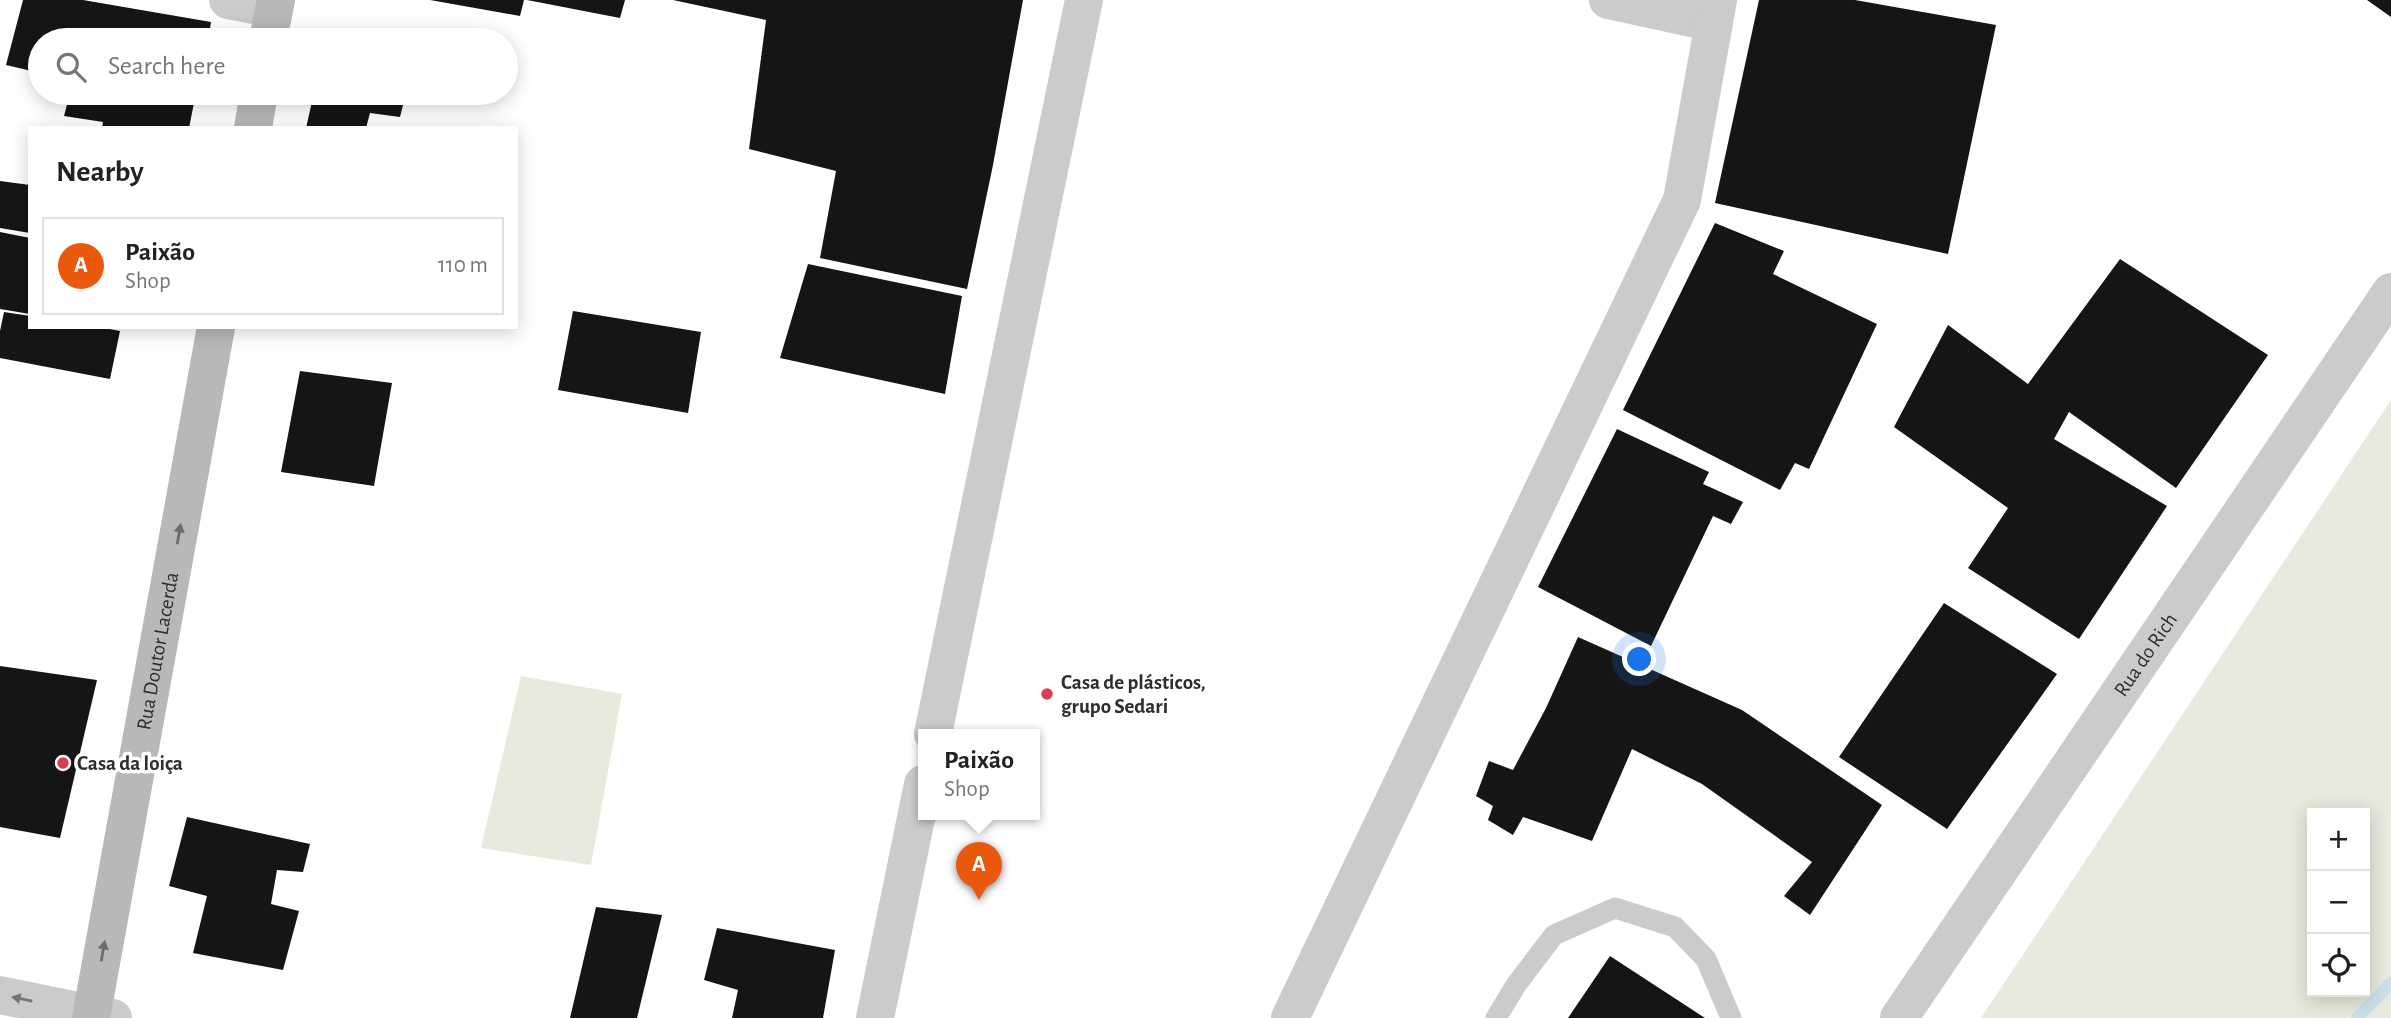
<!DOCTYPE html>
<meta charset="utf-8">
<style>
body{margin:0;font-family:"Alegreya Sans",sans-serif;background:#f6f6f6;color:#222}
.controls{position:absolute;right:21px;bottom:21px;display:grid;overflow:hidden;border-radius:0px;box-shadow:0 4px 18px #0003}
.controls button{width:63px;height:63px;display:grid;place-items:center;padding:0;border:0;border-bottom:2px solid #e0e0e0;background:#fff;color:#222;font:35px sans-serif}
.you{position:absolute;left:1640px;top:660px;width:24px;height:24px;margin:-18px;border:5px solid #fff;border-radius:50%;background:#1a73e8;box-shadow:0 0 0 10px #1a73e833}
.badge{display:grid;place-items:center;width:46px;height:46px;border-radius:50%;background:#ea580c;color:#fff;font-size:23px;font-weight:700}
.pin{position:absolute;translate:-50% -58px;filter:drop-shadow(0 2px 4px #0008)}
.pin::after{content:'';position:absolute;top:37px;width:24px;height:21px;background:inherit;clip-path:polygon(0 0,100% 0,50% 100%)}
.popup{position:absolute;left:918px;top:729px;width:122px;height:91px;box-sizing:border-box;display:grid;place-content:center;border-radius:0px;background:#fff;filter:drop-shadow(0 2px 5px #0005);font-size:23px;white-space:nowrap;color:#767676}
.popup b{font-size:26px;color:#222}
.popup::after{content:'';position:absolute;left:50%;top:100%;margin-left:-14px;border:14px solid transparent;border-top-color:#fff}
.list{margin:0;padding:0;list-style:none}
h2{display:flex;justify-content:space-between;align-items:center;height:91px;margin:0;padding:0 28px;font-size:30px}
h2 small{font-size:23px;font-weight:400;color:#767676}
.list li{display:grid;grid-template-columns:46px 1fr auto;gap:21px;align-items:center;box-sizing:border-box;height:98px;margin:0 14px 14px;padding:0 14px;border:2px solid #e0e0e0;border-radius:0px}
.list b{display:block;font-size:26px;white-space:nowrap}
.list p{margin:0;font-size:23px;white-space:nowrap;color:#767676}
.list em{font-size:23px;font-style:normal;color:#767676}
.icon{flex:none;width:38px;height:38px;fill:none;stroke:currentColor;stroke-width:2;stroke-linecap:round;stroke-linejoin:round}
.map{position:relative;flex:none;width:2391px;height:1018px;overflow:hidden}
.search{position:absolute;background:#fff;box-shadow:0 4px 18px #0003;left:28px;top:28px;width:490px;height:77px;display:flex;align-items:center;gap:18px;box-sizing:border-box;padding:0 24px;border-radius:38px;color:#767676;font-size:26px}
.panel{position:absolute;background:#fff;box-shadow:0 4px 18px #0003;left:28px;top:126px;width:490px;height:203px;border-radius:0px}
.map>svg:first-child{display:block}
.green{fill:#e6ebdd;fill-rule:evenodd}
.lines{fill:none;stroke-linecap:round;stroke-linejoin:round}
.stream{stroke:#cbe0e9;stroke-width:12}
.building{fill:#151515}
.service{stroke:#cbcbcb;stroke-width:21}
.minor{stroke:#cbcbcb;stroke-width:38}
.tertiary{stroke:#cbcbcb;stroke-width:38}
.secondary{stroke:#b8b8b8;stroke-width:38}
.oneway{fill:#6c6c6c}
.oneway2{fill:#757575}
.poi-dot{fill:#d93d55;stroke:#fff;stroke-width:2.5}
.labels{text-anchor:middle;stroke-width:7;stroke-linejoin:round;paint-order:stroke}
.street-label{font-size:21px;fill:#2e2e2e;stroke:#fff}
.poi-label{font-size:21px;font-weight:bold;fill:#2e2e2e;stroke:#fff;text-anchor:start}
</style>
<div class="map">
<svg width="2391" height="1018" viewBox="0 0 2391 1018">
<rect width="100%" height="100%" fill="#fff"/>
<!-- green -->
<path class="green" d="M2391,400v618h-410zM2312,813h53v179h-53z
M521,676l101,18 -31,171 -110,-17z"/>
<g class="lines">
<!-- stream -->
<path class="stream" d="M2357,1018l34,-35"/>
</g>
<!-- building -->
<path class="building" d="M23,0h60l128,22 -3,18h-168v33l-34,-8z
M430,0h94l-4,16z
M527,0h98l-5,18z
M673,0h350l-30,165 -26,124 -147,-31 16,-87 -87,-22 17,-129z
M1759,0h96l141,25 -48,229 -233,-51z
M2367,0h24v17z
M70,93h126l-7,35h-87l1,-6 -39,-6z
M314,93h92l-6,24 -30,-4 -4,15h-60z
M0,181l30,4v48l-30,-5z
M1715,223l69,28 -11,23 104,50 -68,145 -14,-6 -15,27 -157,-80z
M0,232l30,6v76l-30,-5z
M2120,259l148,96 -92,133 -107,-76 -15,27 113,67 -88,133 -111,-71 40,-60 -114,-81 54,-102 80,59z
M808,264l154,32 -17,98 -165,-36z
M573,311l128,21 -13,81 -130,-23z
M4,312l26,4v11h69l21,4 -10,48 -110,-21v-27z
M300,371l92,12 -18,103 -93,-14z
M1617,429l92,43 -6,12 40,18 -12,22 -18,-8 -62,130 -113,-59z
M1944,603l113,71 -110,155 -108,-72z
M1578,637l164,73 140,95 -72,110 -26,-19 28,-34 -110,-78 -70,-35 -40,92 -69,-24 -10,18 -25,-15 5,-14 -17,-10 13,-35 24,9 33,-62z
M0,666l97,14 -37,158 -60,-11z
M187,817l123,27 -7,28 -26,-2 -6,34 28,7 -16,59 -90,-17 14,-57 -38,-10z
M596,907l66,8 -25,103h-67z
M717,928l118,22 -12,68h-91l6,-28 -34,-10z
M1610,956l95,62h-137z"/>
<g class="lines">
<!-- service -->
<path class="service" d="M1496,1018l20,-33 38,-50 61,-27 60,19 31,32 25,59"/>
<!-- minor -->
<g class="minor">
<path d="M228,0l46,9"/>
<path d="M1608,0l106,23"/>
<path d="M0,995l113,23"/>
<path d="M1290,1018l392,-818 36,-200"/>
<path id="s1" d="M1899,1018l492,-726"/>
</g>
<!-- tertiary -->
<path class="tertiary" d="M933,734l151,-734
M875,1018l48,-234"/>
<!-- secondary -->
<g class="secondary">
<path d="M268,40l8,-40"/>
<path d="M253,128l6,-35"/>
<path id="s2" d="M91,1018l125,-691"/>
</g>
</g>
<!-- one-way arrows -->
<defs><path id="oneway-solid" d="M-6-.8H1V-3.2L6.5 0L1 3.2V.8H-6Z" transform="scale(1.75)"/></defs>
<g class="oneway">
<use href="#oneway-solid" transform="translate(179 534) rotate(-80)"/>
<use href="#oneway-solid" transform="translate(103 951) rotate(-80)"/>
</g>
<use class="oneway2" href="#oneway-solid" transform="translate(22 999) rotate(-168)"/>
<!-- markers -->
<g class="poi-dot">
<circle cx="1047" cy="694" r="7"/>
<circle cx="63" cy="763" r="7"/>
</g>
<g class="labels">
<!-- street labels -->
<g class="street-label">
<text dy="7" stroke="none"><textPath href="#s2" startOffset="373">Rua Doutor Lacerda</textPath></text>
<text dy="7" stroke="none"><textPath href="#s1" startOffset="439">Rua do Rich</textPath></text>
</g>
<!-- poi labels -->
<g class="poi-label">
<text x="1061" y="689">Casa de plásticos,<tspan x="1061" dy="24">grupo Sedari</tspan></text>
<text x="77" y="770">Casa da loiça</text>
</g>
</g>
</svg>
<div class="controls">
<button>+</button>
<button>−</button>
<button><svg class="icon" aria-label="locate" viewBox="0 0 24 24"><circle cx="12" cy="12" r="6"/><path d="M12 2v4M12 18v4M2 12h4M18 12h4"/></svg></button>
</div>
<div class="you"></div>
<div class="pin badge" style="left:979px;top:900px">A</div>
<div class="popup"><b>Paixão</b>Shop</div>
<div class="search"><svg class="icon" aria-label="search" viewBox="0 0 24 24"><circle cx="10" cy="10" r="6"/><path d="M15 15l6 6"/></svg>Search here</div>
<section class="panel">
<h2>Nearby<small></small></h2>
<ul class="list">
<li><span class="badge">A</span><div><b>Paixão</b><p>Shop</p></div><em>110 m</em></li>
</ul>
</section>
</div>
